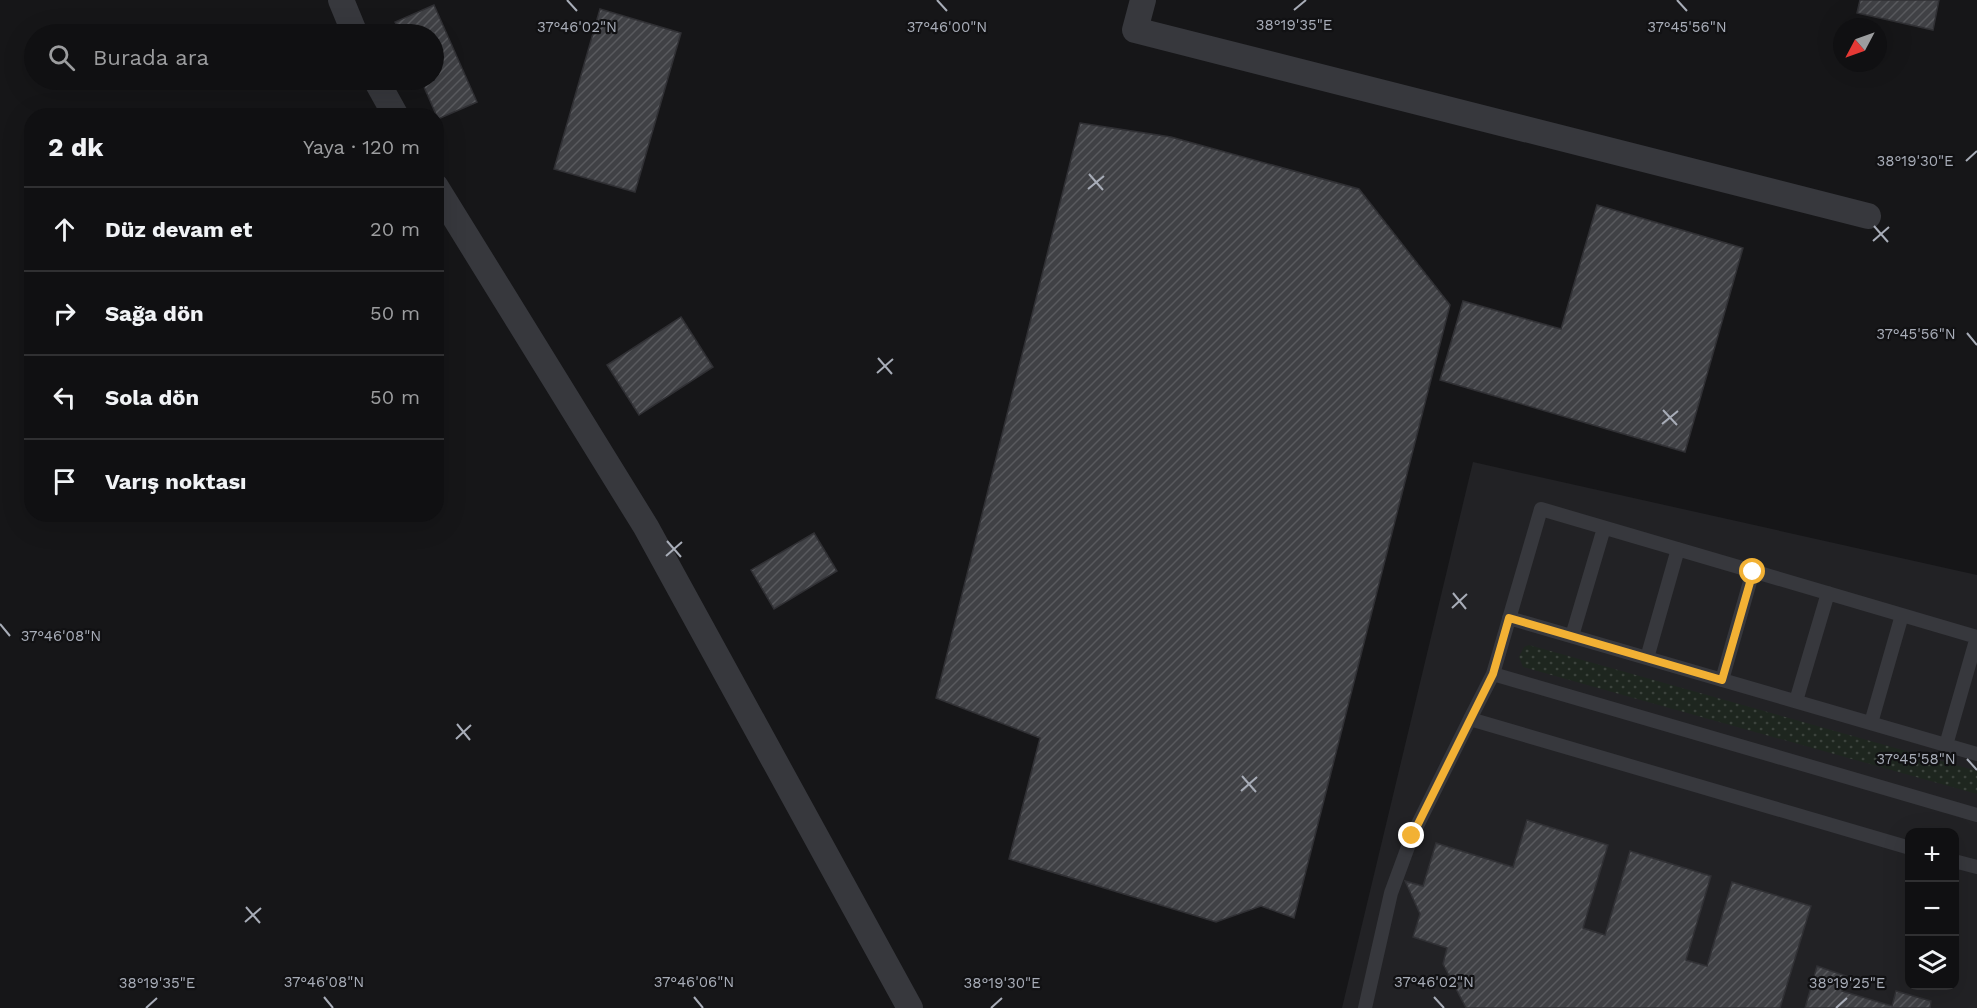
<!DOCTYPE html>
<html lang="tr">
<meta charset="utf-8">
<style>
body{margin:0;font-family:"Work Sans",sans-serif;background:#1e1e20;color:#f1f3f6}
.controls{position:absolute;right:18px;bottom:18px;display:grid;overflow:hidden;border-radius:12px;box-shadow:0 6px 24px #0002}
.controls button{width:54px;height:54px;display:grid;place-items:center;padding:0;border:0;border-bottom:2px solid #303032;background:#101012;color:#f1f3f6;font:30px sans-serif}
.compass{position:absolute;left:1833px;top:18px;width:54px;height:54px;border-radius:50%;background:#101012;box-shadow:0 6px 24px #0002;rotate:229deg}
.stop{position:absolute;width:18px;height:18px;margin:-14px;border:4px solid #f2b134;border-radius:50%;background:#fff}
.stop.end{background:#f2b134;border-color:#fff;box-shadow:0 2px 6px #0008}
.list{margin:0;padding:0;list-style:none}
h2{display:flex;justify-content:space-between;align-items:center;height:78px;margin:0;padding:0 24px;font-size:26px}
h2 small{font-size:20px;font-weight:400;color:#9c9d9f}
.list li{display:grid;grid-template-columns:39px 1fr auto;gap:18px;align-items:center;box-sizing:border-box;height:84px;padding:0 24px;border-top:2px solid #303032}
.list b{display:block;font-size:22px;white-space:nowrap}
.list em{font-size:20px;font-style:normal;color:#9c9d9f}
.icon{flex:none;width:33px;height:33px;fill:none;stroke:currentColor;stroke-width:2;stroke-linecap:round;stroke-linejoin:round}
.map{position:relative;flex:none;width:1977px;height:1008px;overflow:hidden}
.search{position:absolute;background:#101012;box-shadow:0 6px 24px #0002;left:24px;top:24px;width:420px;height:66px;display:flex;align-items:center;gap:15px;box-sizing:border-box;padding:0 21px;border-radius:33px;color:#9c9d9f;font-size:22px}
.panel{position:absolute;background:#101012;box-shadow:0 6px 24px #0002;left:24px;top:108px;width:420px;height:414px;border-radius:24px}
.map>svg:first-child{display:block}
.built{fill:#222225;fill-rule:evenodd}
.grass{fill:url(#grass-dots)}
.building{fill:url(#building-hatch);stroke:#303034;stroke-width:1.5}
.lines{fill:none;stroke-linecap:round;stroke-linejoin:round}
.lane{stroke:#37383d;stroke-width:14}
.street{stroke:#37383d;stroke-width:26}
.route{stroke:#f2b134;stroke-width:8}
.ticks{fill:none;stroke:#a8adb8;stroke-width:2}
.ticks-label{font-size:15px;text-anchor:middle;fill:#a8adb8;stroke:#111113;stroke-width:4.5;stroke-linejoin:round;paint-order:stroke}
</style>
<div class="map">
<svg width="1977" height="1008" viewBox="0 0 1977 1008">
<defs>
<pattern id="grass-dots" width="8" height="8" patternUnits="userSpaceOnUse" patternTransform="scale(1.5)"><rect width="8" height="8" fill="#1e261f"/><path d="M2 2h.1M6 6h.1" fill="none" stroke="#3c433d" stroke-width="1.8" stroke-linecap="round"/></pattern>
<pattern id="building-hatch" width="6" height="6" patternUnits="userSpaceOnUse" patternTransform="scale(1.5)"><rect width="6" height="6" fill="#404145"/><path d="M-1 1l2-2M0 6l6-6M5 7l2-2" fill="none" stroke="#595a5e"/></pattern>
</defs>
<rect width="100%" height="100%" fill="#161618"/>
<!-- built -->
<path class="built" d="M1473,462l504,113v433h-635zM1910,832h44v154h-44z"/>
<!-- grass -->
<path class="grass" d="M1529,645l448,126v23l-454,-127 -4,-10 5,-10z"/>
<!-- building -->
<path class="building" d="M1860,0h79l-6,30 -76,-17z
M434,5l43,97 -39,17 -17,-39h13v-46h-33l-6,-12z
M600,9l81,24 -46,159 -81,-23z
M1080,123l91,14 188,52 91,116 -156,613 -33,-12 -45,16 -207,-63 31,-121 -104,-40z
M1597,205l146,43 -58,204 -245,-72 23,-79 98,28z
M681,317l32,50 -74,48 -32,-50z
M814,533l23,38 -63,38 -23,-39z
M1527,820l81,25 -25,83 22,7 25,-84 81,25 -25,84 21,6 25,-84 79,24 -31,102h-314l-23,-44 4,-16 -34,-11 7,-23 -15,-33 18,5 13,-43 77,24z
M1817,966l29,10 -4,15 50,15 4,-15 35,10 -1,7h-125z"/>
<g class="lines">
<!-- lane -->
<path class="lane" d="M1509,618l468,136
M1572,636l32,-108
M1647,658l31,-109
M1493,674l48,-165 436,128
M1722,680l31,-109
M1796,701l32,-108
M1470,719l23,-45 484,141
M1871,723l31,-108
M1946,745l31,-108
M1954,861l23,6
M1365,1008l26,-115 21,-57 58,-117 440,129"/>
<!-- street -->
<path class="street" d="M341,0l14,34
M1143,0l-8,30 733,186
M376,80l20,36
M436,187l210,340 264,481"/>
</g>
<g class="lines">
<!-- route -->
<path class="route" d="M1412,836l81,-162 16,-56 213,62 31,-108"/>
</g>
<!-- ticks -->
<path class="ticks" d="M567,0l10,11M937,0l10,11M1677,0l10,11M1294,10l12,-10M1966,161l11,-10M1089,174l14,16M1088,189l16,-13M1874,226l14,16M1873,241l16,-14M1967,333l10,12M878,358l14,16M877,373l16,-14M1663,410l14,15M1662,424l16,-13M667,541l14,16M666,556l16,-14M1453,593l13,16M1452,608l15,-14M0,624l10,12M457,724l13,16M456,739l15,-14M1967,759l10,11M1242,776l14,16M1241,791l16,-14M246,907l14,16M245,922l16,-14M324,997l9,11M694,997l9,11M1434,997l10,11M146,1008l11,-10M991,1008l11,-10M1836,1008l11,-10"/>
<g class="ticks-label">
<text x="1294" y="30">38°19'35"E</text>
<text x="577" y="32">37°46'02"N</text>
<text x="947" y="32">37°46'00"N</text>
<text x="1687" y="32">37°45'56"N</text>
<text x="1915" y="166">38°19'30"E</text>
<text x="1916" y="339">37°45'56"N</text>
<text x="61" y="641">37°46'08"N</text>
<text x="1916" y="764">37°45'58"N</text>
<text x="324" y="987">37°46'08"N</text>
<text x="694" y="987">37°46'06"N</text>
<text x="1434" y="987">37°46'02"N</text>
<text x="157" y="988">38°19'35"E</text>
<text x="1002" y="988">38°19'30"E</text>
<text x="1847" y="988">38°19'25"E</text>
</g>
</svg>
<div class="controls">
<button>+</button>
<button>−</button>
<button><svg class="icon" aria-label="layers" viewBox="0 0 24 24"><path d="M12 4l9 5-9 5-9-5zM3 14l9 5 9-5"/></svg></button>
</div>
<svg class="compass" viewBox="-18 -18 36 36"><path d="M0-13l5 13h-10z" fill="#e53935"/><path d="M0 13l5-13h-10z" fill="#9c9d9f"/></svg>
<div class="stop" style="left:1753px;top:572px"></div>
<div class="stop end" style="left:1412px;top:836px"></div>
<div class="search"><svg class="icon" aria-label="search" viewBox="0 0 24 24"><circle cx="10" cy="10" r="6"/><path d="M15 15l6 6"/></svg>Burada ara</div>
<section class="panel">
<h2>2 dk<small>Yaya · 120 m</small></h2>
<ul class="list">
<li><svg class="icon" aria-label="ahead" viewBox="0 0 24 24"><path d="M12 20V5M6 11l6-6 6 6"/></svg><div><b>Düz devam et</b></div><em>20 m</em></li>
<li><svg class="icon" aria-label="right" viewBox="0 0 24 24"><path d="M7 20v-9h11M14 6l5 5-5 5"/></svg><div><b>Sağa dön</b></div><em>50 m</em></li>
<li><svg class="icon" aria-label="left" viewBox="0 0 24 24"><path d="M17 20v-9H6M10 6l-5 5 5 5"/></svg><div><b>Sola dön</b></div><em>50 m</em></li>
<li><svg class="icon" aria-label="arrive" viewBox="0 0 24 24"><path d="M6 21V4h12l-3 4 3 4H6"/></svg><div><b>Varış noktası</b></div></li>
</ul>
</section>
</div>
